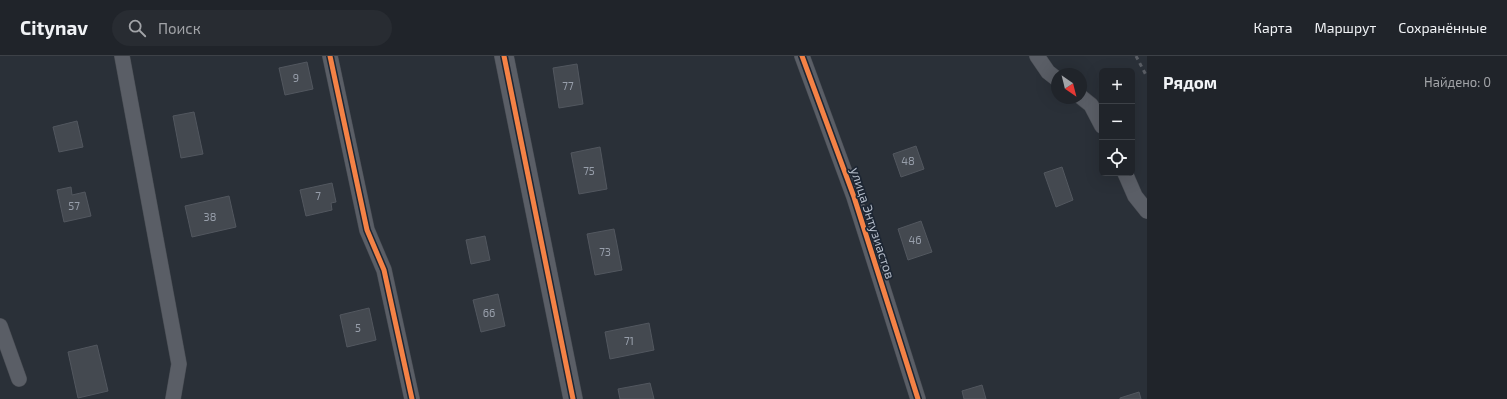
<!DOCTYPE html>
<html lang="ru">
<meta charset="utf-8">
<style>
body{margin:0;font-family:"Exo 2",sans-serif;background:#282c32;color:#f1f3f6}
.controls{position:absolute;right:12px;top:12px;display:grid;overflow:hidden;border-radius:6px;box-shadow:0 4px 16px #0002}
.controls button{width:36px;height:36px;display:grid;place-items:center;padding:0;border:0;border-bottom:1px solid #3d4147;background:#20242a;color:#f1f3f6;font:20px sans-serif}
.compass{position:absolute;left:1051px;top:12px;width:36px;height:36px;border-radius:50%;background:#20242a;box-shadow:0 4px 16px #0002;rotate:145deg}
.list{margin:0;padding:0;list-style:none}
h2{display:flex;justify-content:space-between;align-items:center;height:52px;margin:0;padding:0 16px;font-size:17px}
h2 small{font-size:13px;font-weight:400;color:#a2a4a8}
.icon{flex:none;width:22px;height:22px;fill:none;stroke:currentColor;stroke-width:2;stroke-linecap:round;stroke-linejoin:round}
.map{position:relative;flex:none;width:1147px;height:343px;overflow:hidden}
header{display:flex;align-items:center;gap:24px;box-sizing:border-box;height:56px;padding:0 20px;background:#20242a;border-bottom:1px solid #3d4147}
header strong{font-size:19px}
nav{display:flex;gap:22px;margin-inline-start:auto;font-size:14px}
.search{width:280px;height:36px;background:#282c32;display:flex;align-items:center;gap:10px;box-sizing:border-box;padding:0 14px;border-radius:22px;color:#a2a4a8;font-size:15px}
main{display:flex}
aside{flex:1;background:#20242a}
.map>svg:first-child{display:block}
.building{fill:#444950;stroke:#52575f}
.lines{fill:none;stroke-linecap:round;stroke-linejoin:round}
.minor-casing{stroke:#484c53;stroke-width:16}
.tertiary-casing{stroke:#484c53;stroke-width:20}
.minor{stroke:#5a5e66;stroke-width:15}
.tertiary{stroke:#5a5e66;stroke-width:19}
.rail{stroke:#595d64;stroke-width:3;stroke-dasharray:4 4;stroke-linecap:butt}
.cycleway-casing{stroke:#1d2633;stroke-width:8}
.cycleway{stroke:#f48246;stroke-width:5}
.labels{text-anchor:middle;stroke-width:3.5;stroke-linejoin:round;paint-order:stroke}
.number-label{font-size:11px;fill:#989fab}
.street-label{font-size:13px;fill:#b4bcc9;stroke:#1d2633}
</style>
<header>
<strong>Citynav</strong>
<div class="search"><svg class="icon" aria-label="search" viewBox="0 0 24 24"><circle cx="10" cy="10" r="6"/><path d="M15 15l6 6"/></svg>Поиск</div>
<nav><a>Карта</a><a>Маршрут</a><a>Сохранённые</a></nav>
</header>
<main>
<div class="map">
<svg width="1147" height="343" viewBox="0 0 1147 343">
<rect width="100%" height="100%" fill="#2a3038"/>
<!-- building -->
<path class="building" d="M307,6l6,27 -28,6 -6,-27z
M577,8l6,40 -24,4 -6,-40z
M194,56l9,42 -22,4 -8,-42z
M77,65l6,26 -24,5 -6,-25z
M916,90l8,23 -23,8 -8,-23z
M600,91l7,42 -28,5 -8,-41z
M1062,111l11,33 -17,7 -12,-34z
M332,127l4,19 -5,1 1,7 -26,6 -6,-26z
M71,131l1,8 13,-3 6,24 -27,6 -7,-32z
M229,140l7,31 -44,10 -7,-31z
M921,165l11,31 -24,8 -10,-31z
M614,173l8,41 -27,5 -8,-41z
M485,180l5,24 -19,4 -5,-24z
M498,238l7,32 -24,6 -8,-32z
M369,252l7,32 -29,7 -7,-32z
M649,267l5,27 -44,9 -5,-27z
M97,289l11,46 -30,7 -10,-46z
M650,327l4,16h-34l-2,-10z
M982,329l4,14h-22l-2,-8z
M1139,336l2,7h-21v-1z"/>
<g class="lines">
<defs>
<path id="minor" d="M122,0l57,308 -6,35
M330,0l37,174 17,40 28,129
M802,0l52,141 64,202
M1037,0l11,16 9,7
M1081,41l10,8 11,21
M1125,117l10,23 12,15
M0,270l19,53"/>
<path id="tertiary" d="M504,0l69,343"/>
</defs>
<!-- minor casing -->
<use href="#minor" class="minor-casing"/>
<!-- tertiary casing -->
<use href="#tertiary" class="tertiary-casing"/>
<!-- minor -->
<use href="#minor" class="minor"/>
<!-- tertiary -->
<use href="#tertiary" class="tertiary"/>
<!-- rail -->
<path class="rail" d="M1136,0l11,21"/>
<defs>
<path id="cycleway" d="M330,0l37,174 17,40 28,129
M504,0l69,343
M802,0l52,141 64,202"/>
</defs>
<!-- cycleway casing -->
<use href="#cycleway" class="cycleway-casing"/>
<!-- cycleway -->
<use href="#cycleway" class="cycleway"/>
</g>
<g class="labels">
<!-- number labels -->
<g class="number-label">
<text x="296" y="26">9</text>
<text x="568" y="34">77</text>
<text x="908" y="109">48</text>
<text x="589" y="119">75</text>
<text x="318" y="144">7</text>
<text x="74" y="154">57</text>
<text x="210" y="165">38</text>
<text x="915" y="188">46</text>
<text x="605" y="200">73</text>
<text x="489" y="261">66</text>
<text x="358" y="276">5</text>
<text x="629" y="289">71</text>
</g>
<!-- street labels -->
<g class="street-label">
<text transform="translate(873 167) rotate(72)" y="5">улица Энтузиастов</text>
</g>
</g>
</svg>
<div class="controls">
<button>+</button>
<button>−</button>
<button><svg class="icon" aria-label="locate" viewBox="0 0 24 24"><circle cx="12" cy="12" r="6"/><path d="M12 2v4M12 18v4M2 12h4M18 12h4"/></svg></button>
</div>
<svg class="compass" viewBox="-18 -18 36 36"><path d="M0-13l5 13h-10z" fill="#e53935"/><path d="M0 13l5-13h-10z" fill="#a2a4a8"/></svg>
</div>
<aside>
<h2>Рядом<small>Найдено: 0</small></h2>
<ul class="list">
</ul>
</aside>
</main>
